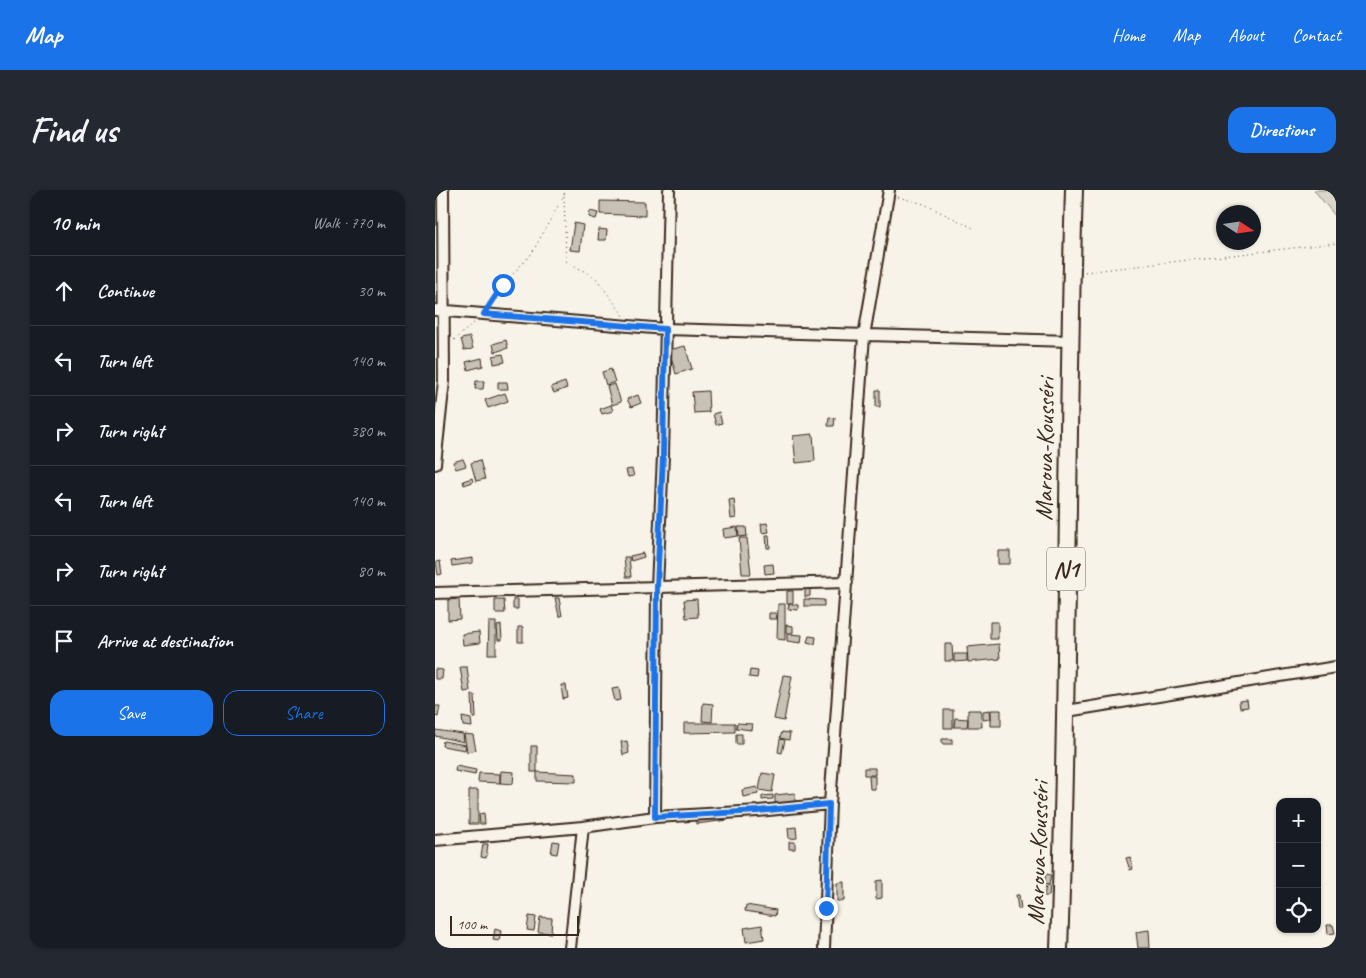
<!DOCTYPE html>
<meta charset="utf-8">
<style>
body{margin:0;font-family:Caveat,sans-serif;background:#242831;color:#f1f3f6}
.controls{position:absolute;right:15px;bottom:15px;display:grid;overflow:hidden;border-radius:10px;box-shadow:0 1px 4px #0004}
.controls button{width:45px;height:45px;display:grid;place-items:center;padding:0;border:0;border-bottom:1px solid #363941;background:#171b24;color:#f1f3f6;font:25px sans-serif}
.compass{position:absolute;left:781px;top:15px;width:45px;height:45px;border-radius:50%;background:#171b24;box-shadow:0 1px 4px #0004;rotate:102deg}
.scale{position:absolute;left:15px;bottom:12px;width:129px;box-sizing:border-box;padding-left:5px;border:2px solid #3b2a1e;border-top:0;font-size:14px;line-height:18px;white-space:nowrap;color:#3b2a1e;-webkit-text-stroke:4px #f7f3e8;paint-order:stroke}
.stop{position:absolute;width:15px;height:15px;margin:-11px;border:4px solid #1a73e8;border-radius:50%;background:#fff}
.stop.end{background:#1a73e8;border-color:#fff;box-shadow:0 1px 5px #0008}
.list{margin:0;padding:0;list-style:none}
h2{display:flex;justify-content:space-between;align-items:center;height:65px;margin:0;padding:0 20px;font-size:21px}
h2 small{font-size:16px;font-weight:400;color:#9ea1a6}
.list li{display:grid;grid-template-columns:32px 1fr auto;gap:15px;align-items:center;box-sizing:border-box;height:70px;padding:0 20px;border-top:1px solid #363941}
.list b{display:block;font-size:19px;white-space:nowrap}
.list em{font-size:16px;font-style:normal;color:#9ea1a6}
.actions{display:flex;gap:10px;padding:15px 20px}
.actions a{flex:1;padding:11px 0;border:1px solid #1a73e8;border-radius:15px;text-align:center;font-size:18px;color:#1a73e8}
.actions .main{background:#1a73e8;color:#fff}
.icon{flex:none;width:28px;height:28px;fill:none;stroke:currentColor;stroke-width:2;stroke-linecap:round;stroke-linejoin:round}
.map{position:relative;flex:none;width:901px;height:758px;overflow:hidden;border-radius:15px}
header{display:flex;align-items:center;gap:30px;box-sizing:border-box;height:70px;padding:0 25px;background:#1a73e8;color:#fff}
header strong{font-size:24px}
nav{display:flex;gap:28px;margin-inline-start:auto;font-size:18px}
.intro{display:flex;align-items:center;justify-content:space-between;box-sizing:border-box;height:120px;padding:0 30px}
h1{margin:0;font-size:35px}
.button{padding:12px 22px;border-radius:15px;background:#1a73e8;color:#fff;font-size:18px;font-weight:700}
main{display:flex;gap:30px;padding:0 30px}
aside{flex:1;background:#171b24;border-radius:15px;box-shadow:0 1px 4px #0004}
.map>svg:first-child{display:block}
.green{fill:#dbd6cb;stroke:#8b8074}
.building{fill:#c8c1b6;stroke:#3b2a1e}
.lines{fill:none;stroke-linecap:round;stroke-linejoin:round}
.minor-casing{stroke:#3b2a1e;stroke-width:14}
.trunk-casing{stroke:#3b2a1e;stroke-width:20}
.path{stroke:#3b2a1e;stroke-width:1;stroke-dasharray:1 4;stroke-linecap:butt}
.minor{stroke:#f7f3e8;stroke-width:10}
.trunk{stroke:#f7f3e8;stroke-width:16}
.route{stroke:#1a73e8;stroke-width:6}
.labels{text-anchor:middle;stroke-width:4.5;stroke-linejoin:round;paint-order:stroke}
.shield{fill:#f7f3e8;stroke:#73665b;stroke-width:1}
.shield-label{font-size:24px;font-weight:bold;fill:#3b2a1e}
.street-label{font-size:25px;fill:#3b2a1e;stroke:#f7f3e8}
</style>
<header>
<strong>Map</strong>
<nav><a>Home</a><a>Map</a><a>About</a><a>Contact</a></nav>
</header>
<div class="intro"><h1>Find us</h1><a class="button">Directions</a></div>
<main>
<aside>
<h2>10 min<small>Walk · 770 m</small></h2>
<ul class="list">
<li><svg class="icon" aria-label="ahead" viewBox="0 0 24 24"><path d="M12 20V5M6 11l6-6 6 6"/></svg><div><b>Continue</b></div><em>30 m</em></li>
<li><svg class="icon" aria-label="left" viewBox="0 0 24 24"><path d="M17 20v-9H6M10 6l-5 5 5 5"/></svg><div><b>Turn left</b></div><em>140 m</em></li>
<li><svg class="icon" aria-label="right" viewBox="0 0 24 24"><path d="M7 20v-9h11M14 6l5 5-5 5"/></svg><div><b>Turn right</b></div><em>380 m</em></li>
<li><svg class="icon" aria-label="left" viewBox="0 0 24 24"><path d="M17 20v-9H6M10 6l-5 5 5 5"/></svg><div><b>Turn left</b></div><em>140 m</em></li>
<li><svg class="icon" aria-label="right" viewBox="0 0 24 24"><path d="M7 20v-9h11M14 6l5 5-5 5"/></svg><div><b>Turn right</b></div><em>80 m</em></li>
<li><svg class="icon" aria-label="arrive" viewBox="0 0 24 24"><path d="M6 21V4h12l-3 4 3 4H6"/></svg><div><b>Arrive at destination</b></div></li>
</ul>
<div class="actions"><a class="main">Save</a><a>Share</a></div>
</aside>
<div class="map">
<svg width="901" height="758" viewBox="0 0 901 758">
<rect width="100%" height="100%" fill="#f7f3e8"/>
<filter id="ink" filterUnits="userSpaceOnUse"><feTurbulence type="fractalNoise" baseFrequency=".02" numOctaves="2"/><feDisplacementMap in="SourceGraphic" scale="10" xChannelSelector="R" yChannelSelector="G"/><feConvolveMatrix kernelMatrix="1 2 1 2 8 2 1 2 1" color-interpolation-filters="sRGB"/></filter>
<g filter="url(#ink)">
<!-- green -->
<path class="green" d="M879,0h22v27z"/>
<!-- building -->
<path class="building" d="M165,11l45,1v14l-45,-2z
M155,21l8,2 -2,6 -7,-2z
M139,33l9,2 -3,26 -10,-1z
M164,39l8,1 -1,10h-8z
M35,147l3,12 -9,1 -3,-11z
M71,150l2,8 -13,4 -2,-8z
M250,156l7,23 -16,5 -7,-24z
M68,164l2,8 -11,2 -1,-8z
M47,168l1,8 -15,4 -2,-8z
M176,179l4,13 -9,3 -4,-13z
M41,191h8l-1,8h-8z
M63,192h9l1,7h-10z
M130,192l2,6 -13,5 -3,-6z
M180,194l6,18 -9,3 -5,-19z
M441,200h4v17h-4z
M273,201l1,21 -15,1 -2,-21z
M70,203l3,8 -20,7 -3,-8z
M203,205l3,8 -10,4 -4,-8z
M176,215l2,6 -11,3 -2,-5z
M284,222l3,11 -6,2 -3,-11z
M394,227l6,1 -1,8h-6z
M378,244l2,27 -19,2 -3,-27z
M28,269l3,7 -10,3 -3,-7z
M45,270l5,19 -9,2 -5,-18z
M197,279l2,7 -6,1 -2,-7z
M37,288l1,4 -9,3 -1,-4z
M299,309l2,19 -5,1 -2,-19z
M332,333l2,9 -7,1 -1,-9z
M302,337l1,9 -14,2 -1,-9z
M303,337h8l1,9 -8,1z
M331,345h3l1,13h-3z
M304,348h8l4,36h-9z
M563,361h12v13h-12z
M208,363l1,4 -13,4 -1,-5z
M189,367h5l2,20h-5z
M38,368v5l-21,3 -1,-5z
M5,371l2,13 -4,1 -2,-13z
M338,374l1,9 -9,1 -1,-9z
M370,396h5v10l-5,1z
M352,401h6v13h-6z
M120,408h4l3,18h-3z
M24,409l1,20 -12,1v-20z
M78,409h5v10h-5z
M262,409l1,18 -12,1 -2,-18z
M369,409l20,1v6h-20z
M60,410h9l1,13h-10z
M343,414h7v36l-8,-1z
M354,414l9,1v5l-10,-1z
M334,423h7l1,6h-8z
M54,432h7v32h-8z
M555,432h8v17h-8z
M66,435l1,15h-4l-1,-14z
M351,435l7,1v7h-7z
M83,437h5v15h-5z
M44,442l1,11 -17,2 -1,-11z
M352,444l15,1 -1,8 -14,-2z
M374,446l7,1 -1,7 -8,-2z
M510,454h7l1,17h-8z
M564,454l1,15 -32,3 -1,-15z
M519,464h13v7l-13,1z
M25,477h7l3,24 -6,1z
M0,479l8,1 -1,9h-7z
M315,480l8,1 -1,7 -8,-1z
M348,485l9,1 -8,45 -10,-2z
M126,495h5l2,13 -5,1z
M184,498l2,12 -6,1 -3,-12z
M37,505h3l1,23h-3z
M812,510l1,7 -8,1 -1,-7z
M268,513l10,1 -1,18 -10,-1z
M0,516h5l-2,11 -3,-1z
M509,520h9v18h-9z
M533,520h13l1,17h-14z
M555,520l1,9 -8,1v-9z
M556,520h10v16h-10z
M27,527l9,2 1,8 -9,-1z
M520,528l13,1 -1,8h-13z
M249,533h51v9l-51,1z
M302,533l15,1 -1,6 -15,-2z
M0,540l28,4 1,8 -29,-6z
M347,542l8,1 -1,7 -9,-2z
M29,544l9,1 3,15 -9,2z
M301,544h6v10h-6z
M345,549l5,1 -3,13 -4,-1z
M507,549h10v5h-10z
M8,551l23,4 -1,5 -23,-4z
M192,551l2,12 -6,2 -2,-13z
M96,556h6v26h-6z
M21,576l20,4 -1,5 -20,-4z
M429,578h11v7h-11z
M66,581l13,1 -1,12 -13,-1z
M102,582l39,2v8l-39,-1z
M44,583l21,1v9l-22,-1z
M327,583l13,2 -3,17 -13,-2z
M434,586h6v13h-5z
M322,597l1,7 -15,3 -1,-7z
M34,600h9v34h-9z
M360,603v9l-20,2v-9z
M338,605v4l-11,1v-4z
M49,623l1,11h-5l-1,-10z
M292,623l1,7 -32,4 -1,-7z
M361,637l1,11 -8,1 -1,-11z
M118,651l6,1 -2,12 -6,-1z
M354,652h6v7h-6z
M48,654h5l-2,14 -5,-1z
M695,667l3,12 -3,1 -4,-12z
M611,684l5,1 -2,10 -5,-1z
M447,690v18l-6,1v-18z
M409,692v19h-7v-18z
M611,696h4l-1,10h-5z
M581,705h3l2,14h-3z
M311,715l30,5 -1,6 -30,-5z
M94,726l7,1 -2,14 -7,-1z
M105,727l12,1 -1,15 -13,-1z
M327,735l2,14 -18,3 -2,-14z
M892,735h6l2,8 -7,1z
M60,739l6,2 -2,10 -6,-1z
M714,740l1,18h-12l-2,-16z"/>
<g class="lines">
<defs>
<path id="minor" d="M0,120l230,19 406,12
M0,274l9,-83 -1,-191
M0,403l412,-11
M632,521l269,-44
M220,627l2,-230 6,-131 6,-266
M0,650l148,-13 72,-10 103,-6 72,-7
M135,758l13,-121
M389,758l6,-144 34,-468 25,-146"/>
<path id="trunk" d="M624,758c10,-253 7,-505 15,-758"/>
</defs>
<!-- minor casing -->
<use href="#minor" class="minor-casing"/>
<!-- trunk casing -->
<use href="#trunk" class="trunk-casing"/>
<!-- path -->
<path class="path" d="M129,6l2,65 30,17 28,38
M463,7l26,7 49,24
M650,82l251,-29
M55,116l13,-21 29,-32 32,-58 1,-5
M19,150l20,-17"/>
<!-- minor -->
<use href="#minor" class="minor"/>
<!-- trunk -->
<use href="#trunk" class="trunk"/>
</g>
</g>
<g class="lines" filter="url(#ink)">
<!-- route -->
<path class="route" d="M68,95l-19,29 181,15 -2,127 -6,131 -2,230 103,-6 71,-7 -3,104"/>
</g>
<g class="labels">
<!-- shield labels -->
<rect class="shield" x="612" y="357.5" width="38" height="43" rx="4"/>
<g class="shield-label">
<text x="631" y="387">N1</text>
</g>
<!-- street labels -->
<g class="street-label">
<text transform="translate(609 259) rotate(-89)" y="9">Maroua-Kousséri</text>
<text transform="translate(602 663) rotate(-88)" y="9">Maroua-Kousséri</text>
</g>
</g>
</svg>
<div class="controls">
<button>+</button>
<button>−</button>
<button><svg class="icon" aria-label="locate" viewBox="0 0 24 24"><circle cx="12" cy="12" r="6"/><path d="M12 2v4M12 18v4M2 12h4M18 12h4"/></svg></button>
</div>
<svg class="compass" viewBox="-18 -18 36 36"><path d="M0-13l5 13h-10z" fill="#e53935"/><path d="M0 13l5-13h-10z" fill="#9ea1a6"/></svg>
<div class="scale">100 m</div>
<div class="stop" style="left:68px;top:95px"></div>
<div class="stop end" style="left:391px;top:718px"></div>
</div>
</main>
